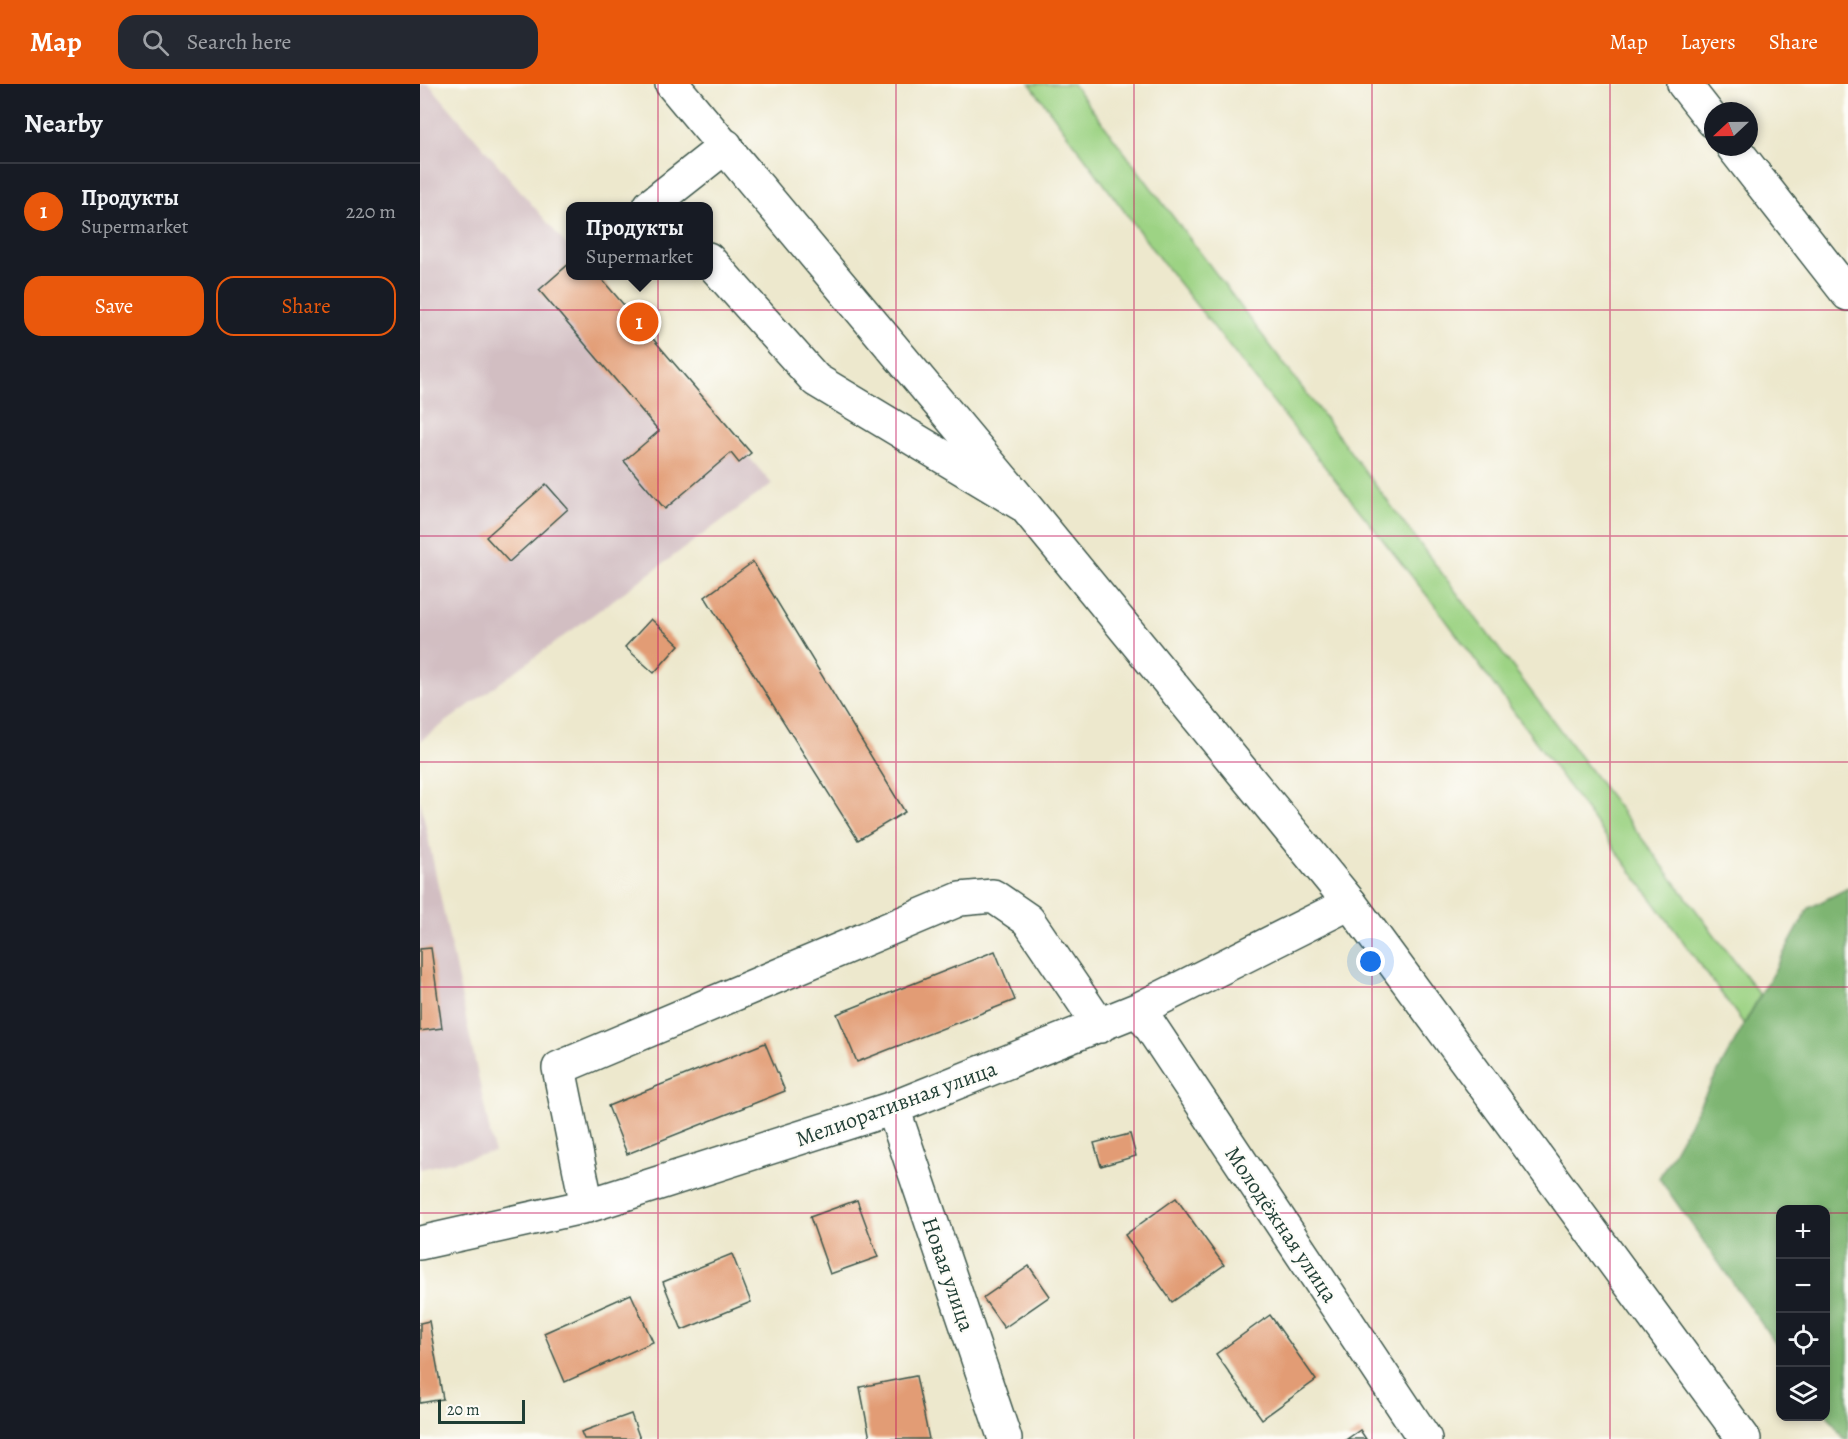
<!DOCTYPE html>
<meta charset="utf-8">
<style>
body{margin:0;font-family:Alegreya,serif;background:#242831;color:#f1f3f6}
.controls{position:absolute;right:18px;bottom:18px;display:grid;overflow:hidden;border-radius:12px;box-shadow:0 3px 9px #0003}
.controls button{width:54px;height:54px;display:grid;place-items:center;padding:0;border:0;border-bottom:2px solid #363941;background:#171b24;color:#f1f3f6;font:30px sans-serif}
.compass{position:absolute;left:1284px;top:18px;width:54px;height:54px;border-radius:50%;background:#171b24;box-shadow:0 3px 9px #0003;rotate:248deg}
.scale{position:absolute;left:18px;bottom:15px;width:87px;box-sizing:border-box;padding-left:6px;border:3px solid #1f3d34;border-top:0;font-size:16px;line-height:21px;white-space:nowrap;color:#1f3d34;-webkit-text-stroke:4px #fdfcf7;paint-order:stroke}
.you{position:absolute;left:951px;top:878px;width:21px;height:21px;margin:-15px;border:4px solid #fff;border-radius:50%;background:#1a73e8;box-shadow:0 0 0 9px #1a73e833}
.badge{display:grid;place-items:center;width:39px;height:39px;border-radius:50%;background:#ea580c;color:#fff;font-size:20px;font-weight:700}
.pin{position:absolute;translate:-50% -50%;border:3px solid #fff;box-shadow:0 2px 6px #0006}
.popup{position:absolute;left:146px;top:118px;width:147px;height:78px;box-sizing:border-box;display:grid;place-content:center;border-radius:12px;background:#171b24;filter:drop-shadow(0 2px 4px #0005);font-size:20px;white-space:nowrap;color:#9ea1a6}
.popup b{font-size:22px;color:#f1f3f6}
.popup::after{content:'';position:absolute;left:50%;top:100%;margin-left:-12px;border:12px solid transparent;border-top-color:#171b24}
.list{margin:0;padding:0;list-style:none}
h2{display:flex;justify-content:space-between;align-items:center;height:78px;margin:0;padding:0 24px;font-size:26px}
h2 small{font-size:20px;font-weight:400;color:#9ea1a6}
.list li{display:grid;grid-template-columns:39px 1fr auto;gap:18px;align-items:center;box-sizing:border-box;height:96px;padding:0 24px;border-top:2px solid #363941}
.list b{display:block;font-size:22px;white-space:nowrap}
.list p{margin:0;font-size:20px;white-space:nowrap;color:#9ea1a6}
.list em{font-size:20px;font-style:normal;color:#9ea1a6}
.actions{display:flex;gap:12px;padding:18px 24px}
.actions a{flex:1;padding:14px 0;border:2px solid #ea580c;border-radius:18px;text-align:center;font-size:21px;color:#ea580c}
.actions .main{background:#ea580c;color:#fff}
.icon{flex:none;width:33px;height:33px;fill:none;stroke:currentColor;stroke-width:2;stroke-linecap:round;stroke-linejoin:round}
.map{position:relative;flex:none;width:1428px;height:1355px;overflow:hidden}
header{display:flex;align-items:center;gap:36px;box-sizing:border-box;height:84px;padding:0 30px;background:#ea580c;color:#fff}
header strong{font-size:28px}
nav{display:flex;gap:33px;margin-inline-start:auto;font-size:21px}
.search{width:420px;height:54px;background:#242831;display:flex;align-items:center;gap:15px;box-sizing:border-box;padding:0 21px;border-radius:18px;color:#9ea1a6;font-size:22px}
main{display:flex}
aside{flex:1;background:#171b24}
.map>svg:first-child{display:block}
.industrial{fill:#d2bec2}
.green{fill:#9dd384;stroke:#5e885c;stroke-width:1.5}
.forest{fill:#7eb572;stroke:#4e7953;stroke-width:1.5}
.building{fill:#e29c75}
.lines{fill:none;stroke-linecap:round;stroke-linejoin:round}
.minor-casing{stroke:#3e574b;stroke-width:36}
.major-casing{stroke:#3e574b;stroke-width:36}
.minor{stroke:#fff;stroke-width:33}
.major{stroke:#fff;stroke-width:33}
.grid{fill:none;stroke:#c2185b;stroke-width:1.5;stroke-opacity:0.55}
.labels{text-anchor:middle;stroke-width:4.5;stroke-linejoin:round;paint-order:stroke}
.street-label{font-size:22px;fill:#1f3d34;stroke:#fdfcf7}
</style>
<header>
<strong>Map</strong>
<div class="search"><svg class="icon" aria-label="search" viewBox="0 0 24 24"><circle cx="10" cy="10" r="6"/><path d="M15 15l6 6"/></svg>Search here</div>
<nav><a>Map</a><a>Layers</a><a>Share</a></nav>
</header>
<main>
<aside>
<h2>Nearby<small></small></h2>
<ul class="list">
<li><span class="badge">1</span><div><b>Продукты</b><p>Supermarket</p></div><em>220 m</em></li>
</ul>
<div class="actions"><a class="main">Save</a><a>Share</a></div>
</aside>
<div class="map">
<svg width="1428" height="1355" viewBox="0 0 1428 1355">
<rect width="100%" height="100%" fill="#fdfcf7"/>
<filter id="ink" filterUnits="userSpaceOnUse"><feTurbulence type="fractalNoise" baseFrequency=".0167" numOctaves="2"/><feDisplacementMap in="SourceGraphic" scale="12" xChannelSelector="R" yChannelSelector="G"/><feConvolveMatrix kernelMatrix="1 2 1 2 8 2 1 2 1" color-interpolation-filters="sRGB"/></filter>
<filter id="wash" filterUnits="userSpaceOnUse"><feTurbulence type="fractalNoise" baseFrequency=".008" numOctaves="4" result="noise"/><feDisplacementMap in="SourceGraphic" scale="24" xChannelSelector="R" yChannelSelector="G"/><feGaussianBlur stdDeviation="1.35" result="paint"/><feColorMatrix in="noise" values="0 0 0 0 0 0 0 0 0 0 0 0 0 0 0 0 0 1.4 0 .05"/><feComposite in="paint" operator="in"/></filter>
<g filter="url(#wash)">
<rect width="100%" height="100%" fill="#ede8cd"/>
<!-- industrial -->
<path class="industrial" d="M0,0h9l141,165v27h23l179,208 -352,257z
M0,715l74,353 -74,17z"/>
<!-- green -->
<path class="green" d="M610,0h43l687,911 -16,29 -307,-416 -278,-350z"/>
<!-- forest -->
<path class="forest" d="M1428,804v551h-4l-18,-26v-203h-46v140l-121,-172 150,-270z"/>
<g id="blocks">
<!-- building -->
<path class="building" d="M150,179v13h29l152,177 -12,10 -8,-10 -66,56 -41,-48 35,-30 -120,-141z
M126,400l22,25 -59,53 -23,-25z
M333,478l152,250 -47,28 -153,-243z
M231,535l28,26 -25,28 -29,-26z
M11,864l11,80 -22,3v-82z
M575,867l20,49 -158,62 -20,-48z
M345,959l20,48 -158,63 -19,-48z
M710,1050l6,22 -35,10 -7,-23z
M756,1114l48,67 -52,37 -47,-67z
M437,1116l21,57 -48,17 -20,-57z
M312,1170l19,48 -69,28 -19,-48z
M609,1182l21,30 -46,32 -21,-30z
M211,1210l22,48 -88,40 -21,-49z
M850,1231l46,65 -54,39 -46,-65z
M9,1237l14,78 -23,4v-80z
M496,1292l13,63h-59l-10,-52z
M211,1330l9,25h-56l-3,-7z
M940,1346l6,9h-19z"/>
</g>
</g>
<g filter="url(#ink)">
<use href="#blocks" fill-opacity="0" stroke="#3e574b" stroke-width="1.5"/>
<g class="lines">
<defs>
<path id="minor" d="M1264,0l29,37
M1313,63l115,147
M230,122l76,-60
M288,175l108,121 204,123
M719,925l286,430
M473,1024l112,331
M167,1122l-28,-138 401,-169 33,-3 35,24 72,106
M0,1159l167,-37 306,-98 246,-99 211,-106"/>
<path id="major" d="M252,0l352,421 326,398 394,536"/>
</defs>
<!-- minor casing -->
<use href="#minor" class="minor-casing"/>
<!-- major casing -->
<use href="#major" class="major-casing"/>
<!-- minor -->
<use href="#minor" class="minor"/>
<!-- major -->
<use href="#major" class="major"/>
</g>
</g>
<!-- grid -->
<path class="grid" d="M238,0v1355M476,0v1355M714,0v1355M952,0v1355M1190,0v1355M0,226h1428M0,452h1428M0,678h1428M0,903h1428M0,1129h1360M1406,1129h22"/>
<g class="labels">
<!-- street labels -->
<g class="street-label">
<text transform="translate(476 1019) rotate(-20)" y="8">Мелиоративная улица</text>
<text transform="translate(862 1140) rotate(56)" y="8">Молодёжная улица</text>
<text transform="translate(529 1190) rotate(71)" y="8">Новая улица</text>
</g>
</g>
</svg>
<div class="controls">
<button>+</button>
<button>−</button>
<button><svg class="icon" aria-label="locate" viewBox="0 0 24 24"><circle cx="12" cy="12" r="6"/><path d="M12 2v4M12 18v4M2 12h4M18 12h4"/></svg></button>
<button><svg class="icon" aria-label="layers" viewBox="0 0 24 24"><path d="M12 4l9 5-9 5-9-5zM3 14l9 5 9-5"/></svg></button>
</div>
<svg class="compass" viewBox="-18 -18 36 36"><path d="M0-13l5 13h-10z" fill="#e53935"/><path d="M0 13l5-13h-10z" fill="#9ea1a6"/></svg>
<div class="scale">20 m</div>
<div class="you"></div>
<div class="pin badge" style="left:219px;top:238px">1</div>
<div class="popup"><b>Продукты</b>Supermarket</div>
</div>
</main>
